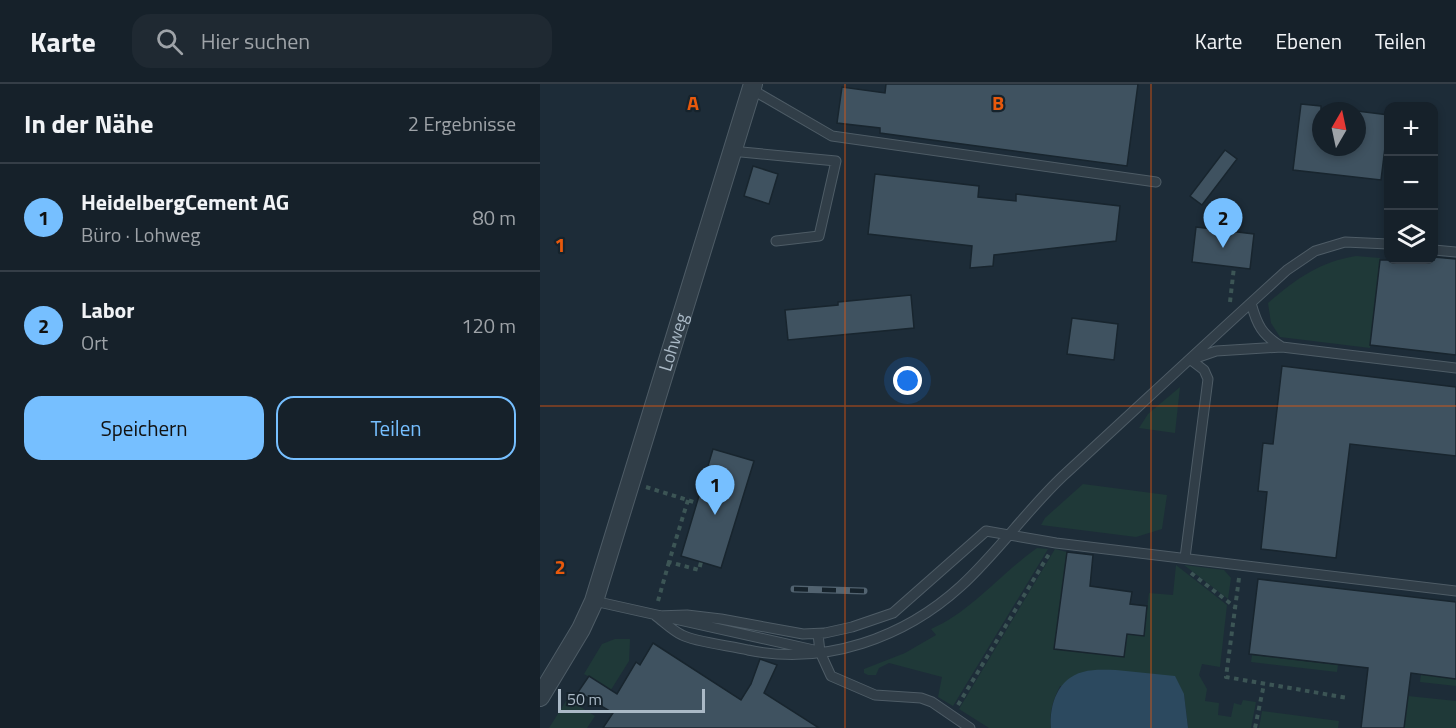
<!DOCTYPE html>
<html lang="de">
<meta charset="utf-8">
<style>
body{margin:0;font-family:"Titillium Web",sans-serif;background:#1f2932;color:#f1f3f6}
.controls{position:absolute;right:18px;top:18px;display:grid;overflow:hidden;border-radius:12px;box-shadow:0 3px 9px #0003}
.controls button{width:54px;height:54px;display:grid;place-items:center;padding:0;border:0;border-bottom:2px solid #353e47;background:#16212a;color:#f1f3f6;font:30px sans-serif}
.compass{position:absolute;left:772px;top:18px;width:54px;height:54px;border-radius:50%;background:#16212a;box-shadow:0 3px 9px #0003;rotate:9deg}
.scale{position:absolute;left:18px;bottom:15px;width:147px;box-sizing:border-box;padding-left:6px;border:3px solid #aab9c6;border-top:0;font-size:16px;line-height:21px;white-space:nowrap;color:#aab9c6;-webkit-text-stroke:4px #16232c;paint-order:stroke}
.you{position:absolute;left:368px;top:297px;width:21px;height:21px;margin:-15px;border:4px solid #fff;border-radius:50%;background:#1a73e8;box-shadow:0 0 0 9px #1a73e833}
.badge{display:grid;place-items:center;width:39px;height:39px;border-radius:50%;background:#76bfff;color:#111;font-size:20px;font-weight:700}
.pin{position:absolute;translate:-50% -50px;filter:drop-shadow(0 2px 3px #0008)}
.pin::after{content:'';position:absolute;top:32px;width:21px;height:18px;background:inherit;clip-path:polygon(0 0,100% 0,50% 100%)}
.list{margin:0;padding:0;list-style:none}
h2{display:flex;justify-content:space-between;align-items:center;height:78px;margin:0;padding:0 24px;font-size:26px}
h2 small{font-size:20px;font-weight:400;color:#9ea3a8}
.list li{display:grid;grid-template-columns:39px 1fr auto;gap:18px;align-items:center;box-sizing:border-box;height:108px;padding:0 24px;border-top:2px solid #353e47}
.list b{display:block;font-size:22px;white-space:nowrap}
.list p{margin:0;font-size:20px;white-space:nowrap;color:#9ea3a8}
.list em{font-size:20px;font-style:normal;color:#9ea3a8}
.actions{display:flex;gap:12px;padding:18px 24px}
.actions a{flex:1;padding:14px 0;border:2px solid #76bfff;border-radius:18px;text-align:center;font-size:21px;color:#76bfff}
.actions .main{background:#76bfff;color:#111}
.icon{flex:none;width:33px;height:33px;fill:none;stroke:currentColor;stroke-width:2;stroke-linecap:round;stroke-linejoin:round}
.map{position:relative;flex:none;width:916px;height:644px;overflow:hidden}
header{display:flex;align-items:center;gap:36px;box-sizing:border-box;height:84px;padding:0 30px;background:#16212a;border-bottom:2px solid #353e47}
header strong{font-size:28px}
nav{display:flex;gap:33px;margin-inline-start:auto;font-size:21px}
.search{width:420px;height:54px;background:#1f2932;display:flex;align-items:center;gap:15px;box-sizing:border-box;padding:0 21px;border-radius:18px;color:#9ea3a8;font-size:22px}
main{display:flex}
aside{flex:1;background:#16212a}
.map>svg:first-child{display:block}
.green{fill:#1f3938}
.water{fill:#2c495f}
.building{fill:#3f5260;stroke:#18252e;stroke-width:1.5}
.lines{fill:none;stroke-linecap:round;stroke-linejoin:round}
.service-casing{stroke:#4e5c66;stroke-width:11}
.minor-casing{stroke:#4e5c66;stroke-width:20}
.path{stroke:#3c5555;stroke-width:4;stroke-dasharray:4.5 4.5;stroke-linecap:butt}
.service{stroke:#313e48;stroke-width:9}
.minor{stroke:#313e48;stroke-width:18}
.rail-casing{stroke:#526370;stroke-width:7}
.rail{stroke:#16232c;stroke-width:4.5;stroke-dasharray:14;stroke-linecap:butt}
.grid{fill:none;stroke:#e8590c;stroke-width:1.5;stroke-opacity:0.55}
.labels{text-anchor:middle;stroke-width:4.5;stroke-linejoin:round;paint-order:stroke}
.street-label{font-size:18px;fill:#aab9c6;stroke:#16232c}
.grid-label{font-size:20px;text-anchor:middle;font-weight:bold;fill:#e8590c;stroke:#16232c;stroke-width:4.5;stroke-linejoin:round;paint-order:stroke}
</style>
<header>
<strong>Karte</strong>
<div class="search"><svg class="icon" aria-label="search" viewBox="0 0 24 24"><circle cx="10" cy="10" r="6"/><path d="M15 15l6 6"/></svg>Hier suchen</div>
<nav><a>Karte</a><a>Ebenen</a><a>Teilen</a></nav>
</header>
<main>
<aside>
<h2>In der Nähe<small>2 Ergebnisse</small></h2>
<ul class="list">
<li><span class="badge">1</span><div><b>HeidelbergCement AG</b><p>Büro · Lohweg</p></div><em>80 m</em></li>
<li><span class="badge">2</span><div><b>Labor</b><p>Ort</p></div><em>120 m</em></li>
</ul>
<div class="actions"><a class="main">Speichern</a><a>Teilen</a></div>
</aside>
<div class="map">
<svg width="916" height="644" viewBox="0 0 916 644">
<rect width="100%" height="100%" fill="#1d2c38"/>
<!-- green -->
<path class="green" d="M816,172l24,2 -10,90 -90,-11 -9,-14 -3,-20c28,-24 51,-41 88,-47z
M640,303l-5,46 -36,-5 9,-14z
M543,400l84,11 -5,34 -26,8 -95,-12 4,-7z
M497,464l11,1 -95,157 -15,-9 4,-20 -53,-14 -10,5 -3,7h-8l-4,-2v-4l41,-16 31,-18 -5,-6c41,-18 69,-55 106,-81z
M515,465l12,3 -12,97 69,8 3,-23 17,2 5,-43 24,2 3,-30 51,40 -7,62 -18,-3 -3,11 8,14 -2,12 14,2 -1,12 13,2 3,-14 7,2 2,-5 13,2 -5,26h-63l-4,-34 -124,-8c-7,14 -11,26 -9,42h-62l-30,-19z
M644,481l40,5 7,8 -3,21z
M75,555h15l-1,22 -25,40 -9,1 9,-17 -20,-11 18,-30z
M712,571l86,10 -1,7 -86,-10z
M881,590l35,5v7l-36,-4z
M868,612l48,5v27h-52z
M26,617l8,2 21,13 -8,12h-38z
M722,627l77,10 -1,7h-79z"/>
<!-- water -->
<path class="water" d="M576,586l59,6 9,18 4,34h-137c-2,-23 7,-50 32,-56 10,-3 22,-2 33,-2z"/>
<!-- building -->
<path class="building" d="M346,0h252l-11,82 -247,-33v-5l-43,-5 5,-36 43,6z
M761,20l20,2v41h36v-36l32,4 -8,65 -88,-10z
M685,66l12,9 -35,46 -12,-9z
M213,82l25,8 -9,30 -25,-8z
M335,90l104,12 -1,11 38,4v-7l104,12 -4,35 -122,14 -1,11 -23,2 2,-22 -104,-12z
M656,143l58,7 -4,35 -58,-7z
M894,173l22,2v96l-86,-10 10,-85h54z
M371,211l3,33 -126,12 -3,-30 53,-5v-3z
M532,234l46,6 -4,36 -47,-6z
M742,282l174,21v69l-106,-12 -14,114 -75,-9 6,-57 -9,-1 5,-48 10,1z
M173,365l41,12 -33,107 -40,-12z
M527,468l26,3 -3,31 42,6 -2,12 17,2 -3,30 -17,-2 -3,23 -70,-8z
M718,495l198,23v77l-45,-6 -7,55h-43l7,-60 -119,-14z
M113,559l88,57 10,-16 9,-25 17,6 -13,28 55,35h-216l10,-15 -35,-21 11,-16 28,18 19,-32 4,3z"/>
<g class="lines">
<defs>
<path id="service" d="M211,5l81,47 324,46
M191,67l105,10 -17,75 -43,5
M894,166l22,2
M742,263l174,21
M656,274l20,-7 66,-4c-20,-12 -25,-22 -31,-44
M645,474l23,-179 -4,-9 -13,-10
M54,517l220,49
M116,532c8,6 17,15 26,19 13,7 50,11 66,15 77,16 156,-12 213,-64 37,-34 66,-76 102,-110 75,-69 149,-138 224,-206l28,-19 30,-9 43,2
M116,532l31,-1 34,4 82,15 22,-1 27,-6 41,-14 93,-82 70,12 400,48
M278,550l2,18 11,24 44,19 46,3 11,4 38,26"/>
<g id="minor">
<path id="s1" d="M0,613l41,-68 13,-28 159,-517"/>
</g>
</defs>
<!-- service casing -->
<use href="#service" class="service-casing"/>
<!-- minor casing -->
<use href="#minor" class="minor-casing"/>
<!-- path -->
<path class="path" d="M690,218l4,-35
M106,403l51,16
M148,416l-19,62 30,8 2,-8
M651,489l44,34
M699,494l-13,99 122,21
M118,517l11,-39
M418,621l91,-151
M715,644l9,-44"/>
<!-- service -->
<use href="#service" class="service"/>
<!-- minor -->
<use href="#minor" class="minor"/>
<defs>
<path id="rail" d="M254,505l70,2"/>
</defs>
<!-- rail casing -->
<use href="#rail" class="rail-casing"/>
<!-- rail -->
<use href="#rail" class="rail"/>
</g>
<!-- grid -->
<path class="grid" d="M305,0v644M611,0v644M0,322h916"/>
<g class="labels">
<!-- street labels -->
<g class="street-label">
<text dy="6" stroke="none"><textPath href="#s1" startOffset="381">Lohweg</textPath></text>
</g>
</g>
<g class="grid-label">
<text x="153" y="26">A</text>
<text x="458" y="26">B</text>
<text x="20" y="168">1</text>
<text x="20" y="490">2</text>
</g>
</svg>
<div class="controls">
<button>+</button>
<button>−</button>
<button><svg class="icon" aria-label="layers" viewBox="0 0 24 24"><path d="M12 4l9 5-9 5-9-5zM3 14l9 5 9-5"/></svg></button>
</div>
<svg class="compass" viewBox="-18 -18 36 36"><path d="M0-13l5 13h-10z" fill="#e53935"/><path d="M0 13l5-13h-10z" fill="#9ea3a8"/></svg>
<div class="scale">50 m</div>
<div class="you"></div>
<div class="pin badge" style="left:175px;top:431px">1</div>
<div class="pin badge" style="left:683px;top:164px">2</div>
</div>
</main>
